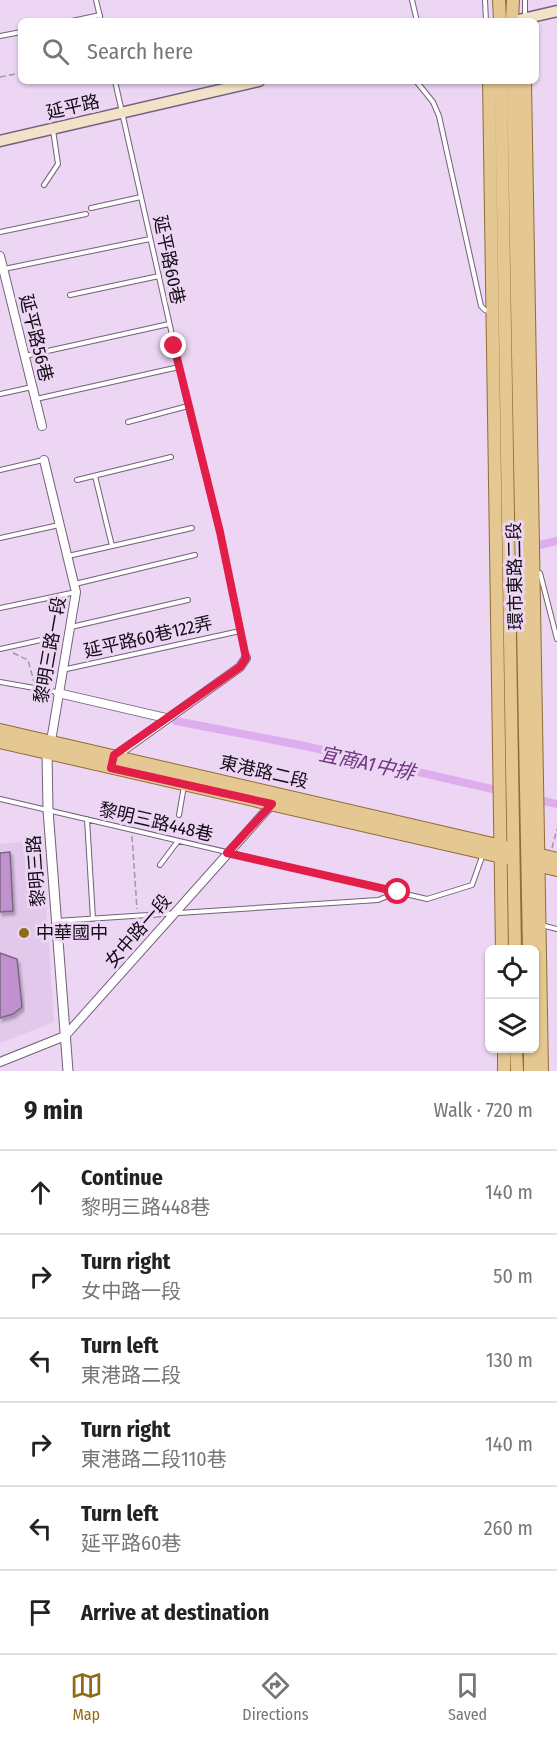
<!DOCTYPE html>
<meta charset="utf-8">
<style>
body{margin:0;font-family:"Fira Sans Condensed","Noto Sans TC",sans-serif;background:#f6f6f6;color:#222}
.controls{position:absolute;right:18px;bottom:18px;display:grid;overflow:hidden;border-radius:9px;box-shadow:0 2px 4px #0004}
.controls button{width:54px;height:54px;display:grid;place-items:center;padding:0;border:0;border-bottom:2px solid #e0e0e0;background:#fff;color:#222;font:30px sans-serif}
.stop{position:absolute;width:18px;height:18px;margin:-14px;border:4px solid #e11d48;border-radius:50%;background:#fff}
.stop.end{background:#e11d48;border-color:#fff;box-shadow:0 2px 6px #0008}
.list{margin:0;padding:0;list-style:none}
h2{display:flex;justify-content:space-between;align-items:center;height:78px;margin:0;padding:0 24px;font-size:26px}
h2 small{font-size:20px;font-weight:400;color:#767676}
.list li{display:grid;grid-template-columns:39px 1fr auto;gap:18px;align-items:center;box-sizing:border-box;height:84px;padding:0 24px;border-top:2px solid #e0e0e0}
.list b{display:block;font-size:22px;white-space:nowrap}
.list p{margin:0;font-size:20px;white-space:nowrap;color:#767676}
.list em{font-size:20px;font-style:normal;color:#767676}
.icon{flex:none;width:33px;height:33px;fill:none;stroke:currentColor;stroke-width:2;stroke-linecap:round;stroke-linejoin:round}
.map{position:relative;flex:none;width:557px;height:1071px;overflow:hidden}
.search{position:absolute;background:#fff;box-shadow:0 2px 4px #0004;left:18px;right:18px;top:18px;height:66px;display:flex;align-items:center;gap:15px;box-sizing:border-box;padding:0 21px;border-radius:9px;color:#767676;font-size:22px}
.sheet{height:582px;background:#fff}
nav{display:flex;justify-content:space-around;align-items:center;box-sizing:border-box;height:84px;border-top:2px solid #e0e0e0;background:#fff;font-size:16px;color:#767676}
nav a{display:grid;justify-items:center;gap:3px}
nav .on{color:#936a14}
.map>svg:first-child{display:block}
.built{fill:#e2c8eb}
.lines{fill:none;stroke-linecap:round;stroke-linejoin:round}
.canal{stroke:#deadee;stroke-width:8}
.building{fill:#c090cf;stroke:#7a6780;stroke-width:1.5;filter:url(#shadow)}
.service-casing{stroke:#74617a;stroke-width:6}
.minor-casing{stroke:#74617a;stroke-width:10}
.tertiary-casing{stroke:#74617a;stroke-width:11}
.secondary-casing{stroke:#74617a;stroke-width:13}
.primary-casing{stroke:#906d36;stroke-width:14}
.path{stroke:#a694ab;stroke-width:1.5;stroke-dasharray:6 3;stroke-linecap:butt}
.service{stroke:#fff;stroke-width:4}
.minor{stroke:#fff;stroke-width:8}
.tertiary{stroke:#fff;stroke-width:9}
.secondary{stroke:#f2e3c8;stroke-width:10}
.primary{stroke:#e5c791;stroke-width:12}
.route{stroke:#e11d48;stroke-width:8}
.poi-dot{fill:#936a14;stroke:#ecd6f3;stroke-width:2}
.labels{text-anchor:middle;stroke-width:6;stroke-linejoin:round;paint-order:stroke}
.street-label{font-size:18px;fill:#120b15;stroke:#ecd6f3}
.poi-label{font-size:18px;fill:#120b15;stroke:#ecd6f3;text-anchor:start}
.water-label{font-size:20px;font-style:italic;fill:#703581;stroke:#ecd6f3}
</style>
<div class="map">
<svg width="557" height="1071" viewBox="0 0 557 1071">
<defs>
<filter id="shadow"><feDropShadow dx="2" dy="3.5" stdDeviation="1.5" flood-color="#0004"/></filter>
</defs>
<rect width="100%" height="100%" fill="#ecd6f3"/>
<!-- built -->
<path class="built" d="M42,840l12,182 -54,21v-199z"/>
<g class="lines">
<!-- canal -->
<path class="canal" d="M540,545l17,-4
M176,721l129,25 252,58"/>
</g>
<!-- building -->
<path class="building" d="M10,852l3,59 -13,1v-59z
M0,953l17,6 5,48 -9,7 -13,4z"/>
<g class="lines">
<defs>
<path id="service" d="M96,0l5,21
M412,0l5,21
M485,0l1,21
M525,0v17
M72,21l28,-6
M0,36l21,-4
M115,81l73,325 32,126 26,126
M416,81l17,21 6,14 42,190 4,4 6,2
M44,185l14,-21 -5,-34
M91,208l50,-11
M0,232l86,-18
M4,269l146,-30
M70,295l89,-19
M25,356l144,-32
M0,394l32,-7
M36,399l143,-32
M128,422l60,-16
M0,470l43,-10
M95,476l17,70
M77,480l94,-23
M0,538l59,-13
M68,556l124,-28
M537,573h3l17,66
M75,584l120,-29
M0,608l76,-16
M71,627l117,-27
M0,649l41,-9
M62,670l178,-39
M0,682l57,10
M0,799l427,100 45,-14 11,-31
M179,815l5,-29
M87,819l6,100
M160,865l18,-24
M56,921l322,-21 20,-8
M541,925l16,4"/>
<path id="minor" d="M0,256l42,170
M44,460l32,132 -25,149
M58,693l108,25
M114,757l126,-90 6,-9
M0,1062l65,-26 208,-233"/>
<path id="tertiary" d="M48,747l-1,5 1,58 20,261"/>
<path id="secondary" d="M514,21l43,-10
M0,141l259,-60"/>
<path id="primary" d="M499,0l1,21
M512,21l1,-21
M489,81l13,869
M501,81l14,869
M513,81l16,869
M525,81l17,990
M0,730l506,117
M0,742l506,116
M532,853l25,6
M532,864l25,6
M504,1048v23
M516,1048l1,23
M530,1048v23"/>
</defs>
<!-- service casing -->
<use href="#service" class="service-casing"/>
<!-- minor casing -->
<use href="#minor" class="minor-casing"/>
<!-- tertiary casing -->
<use href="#tertiary" class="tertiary-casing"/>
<!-- secondary casing -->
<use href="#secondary" class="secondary-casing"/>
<!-- primary casing -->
<use href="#primary" class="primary-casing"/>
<!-- path -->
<path class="path" d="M0,77l21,-4
M13,653l15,7 6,22
M132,836l5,73
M552,848l5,-19"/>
<!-- service -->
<use href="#service" class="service"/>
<!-- minor -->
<use href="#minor" class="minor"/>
<!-- tertiary -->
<use href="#tertiary" class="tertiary"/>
<!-- secondary -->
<use href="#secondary" class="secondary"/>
<!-- primary -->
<use href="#primary" class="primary"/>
</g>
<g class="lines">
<!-- route -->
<path class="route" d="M174,346l46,186 26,126 -6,9 -126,88 -3,13 161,36 -45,49 171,39"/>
</g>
<!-- markers -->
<circle class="poi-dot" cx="24" cy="933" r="6"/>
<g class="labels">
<!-- street labels -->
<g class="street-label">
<text transform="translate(73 107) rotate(-13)" y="6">延平路</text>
<text transform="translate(169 260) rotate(78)" y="6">延平路60巷</text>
<text transform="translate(36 338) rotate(76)" y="6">延平路56巷</text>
<text transform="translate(515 576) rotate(-91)" y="6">環市東路二段</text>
<text transform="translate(148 637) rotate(-13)" y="6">延平路60巷122弄</text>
<text transform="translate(50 650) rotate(-80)" y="6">黎明三路一段</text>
<text transform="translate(264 772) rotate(13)" y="6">東港路二段</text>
<text transform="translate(156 822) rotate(13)" y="6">黎明三路448巷</text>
<text transform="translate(36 871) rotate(-94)" y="6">黎明三路</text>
<text transform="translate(138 931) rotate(-49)" y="6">女中路一段</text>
</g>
<!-- poi labels -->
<g class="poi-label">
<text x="36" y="939">中華國中</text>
</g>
<!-- water labels -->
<g class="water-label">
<text transform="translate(367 763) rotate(12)" y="7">宜商A1中排</text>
</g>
</g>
</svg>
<div class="controls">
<button><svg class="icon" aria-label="locate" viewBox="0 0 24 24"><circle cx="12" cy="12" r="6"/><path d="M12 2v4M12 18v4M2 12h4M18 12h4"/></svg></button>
<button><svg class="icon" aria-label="layers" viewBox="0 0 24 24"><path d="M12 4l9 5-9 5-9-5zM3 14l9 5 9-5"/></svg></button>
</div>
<div class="stop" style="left:398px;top:892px"></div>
<div class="stop end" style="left:174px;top:346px"></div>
<div class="search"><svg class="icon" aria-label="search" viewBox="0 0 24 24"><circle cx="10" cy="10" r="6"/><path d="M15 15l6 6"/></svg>Search here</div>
</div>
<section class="sheet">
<h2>9 min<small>Walk · 720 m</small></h2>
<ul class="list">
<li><svg class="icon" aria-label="ahead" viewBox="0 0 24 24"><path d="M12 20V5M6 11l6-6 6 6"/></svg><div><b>Continue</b><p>黎明三路448巷</p></div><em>140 m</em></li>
<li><svg class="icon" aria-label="right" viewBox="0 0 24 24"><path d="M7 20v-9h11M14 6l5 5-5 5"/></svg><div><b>Turn right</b><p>女中路一段</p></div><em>50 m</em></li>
<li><svg class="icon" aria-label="left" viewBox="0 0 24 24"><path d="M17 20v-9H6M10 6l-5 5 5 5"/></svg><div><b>Turn left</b><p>東港路二段</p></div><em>130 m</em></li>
<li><svg class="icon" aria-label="right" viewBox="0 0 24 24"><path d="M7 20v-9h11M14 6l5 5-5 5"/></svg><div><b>Turn right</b><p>東港路二段110巷</p></div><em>140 m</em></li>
<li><svg class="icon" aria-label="left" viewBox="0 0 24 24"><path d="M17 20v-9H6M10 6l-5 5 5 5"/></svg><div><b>Turn left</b><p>延平路60巷</p></div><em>260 m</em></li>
<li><svg class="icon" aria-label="arrive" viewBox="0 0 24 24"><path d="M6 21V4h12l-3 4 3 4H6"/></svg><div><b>Arrive at destination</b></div></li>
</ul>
</section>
<nav>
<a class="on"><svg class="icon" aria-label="map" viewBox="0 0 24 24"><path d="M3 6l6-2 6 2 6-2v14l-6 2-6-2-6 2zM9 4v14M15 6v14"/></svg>Map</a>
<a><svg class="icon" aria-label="directions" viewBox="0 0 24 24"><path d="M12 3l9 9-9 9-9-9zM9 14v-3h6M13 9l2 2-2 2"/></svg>Directions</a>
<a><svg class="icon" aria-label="saved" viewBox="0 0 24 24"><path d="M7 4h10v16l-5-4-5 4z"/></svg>Saved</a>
</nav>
